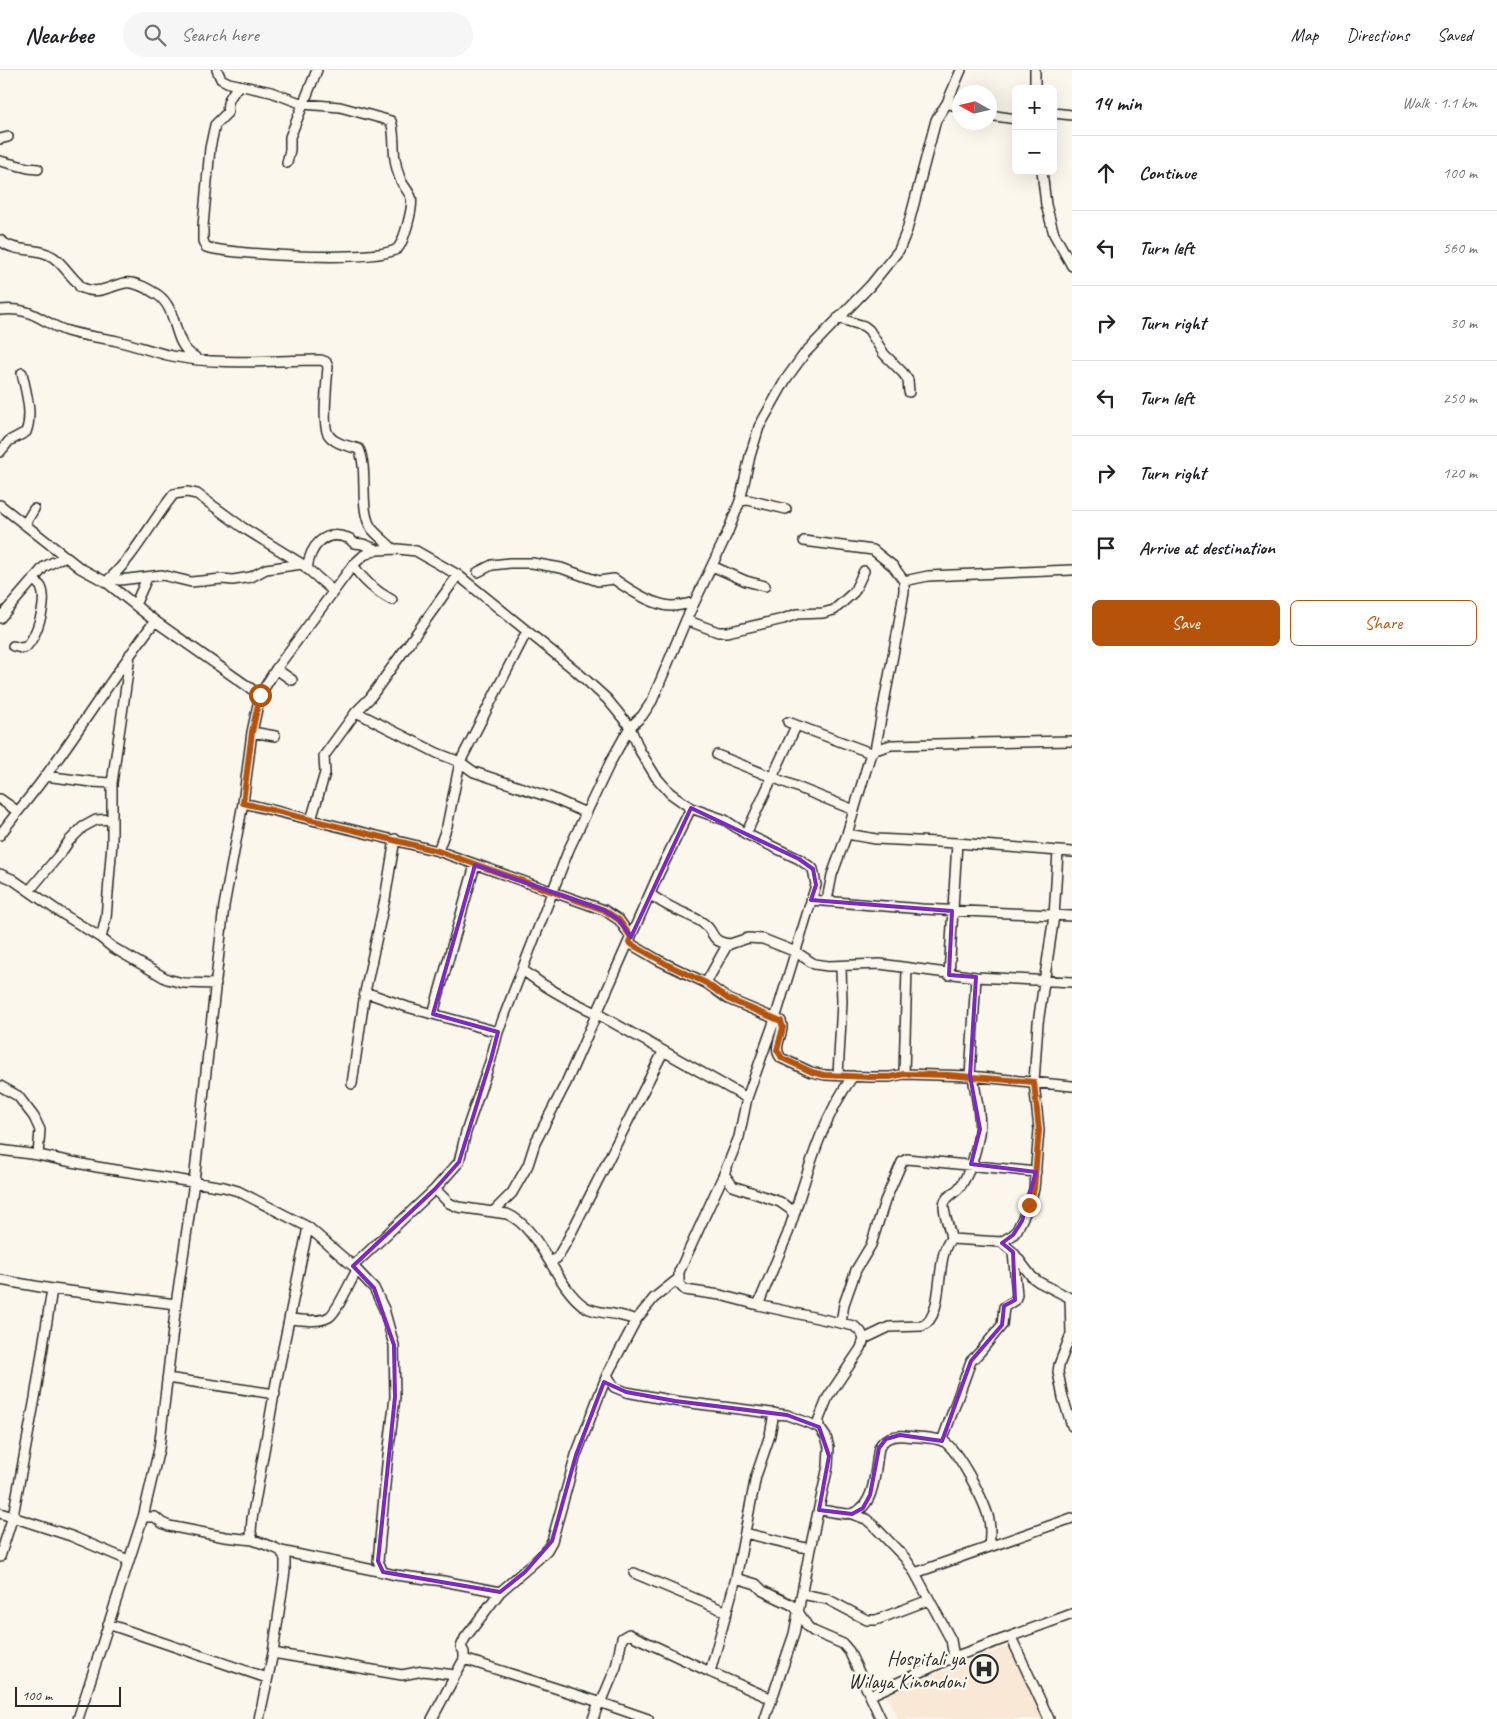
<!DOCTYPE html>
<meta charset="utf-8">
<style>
body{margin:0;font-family:Caveat,sans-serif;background:#f6f6f6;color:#202124}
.controls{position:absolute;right:15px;top:15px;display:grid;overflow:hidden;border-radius:8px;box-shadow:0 5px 20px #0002}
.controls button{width:45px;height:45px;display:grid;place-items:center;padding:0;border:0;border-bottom:1px solid #e0e0e0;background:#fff;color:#202124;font:25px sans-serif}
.compass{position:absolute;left:952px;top:15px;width:45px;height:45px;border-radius:50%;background:#fff;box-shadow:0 5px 20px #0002;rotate:278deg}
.scale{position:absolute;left:15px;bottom:12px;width:106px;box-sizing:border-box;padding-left:5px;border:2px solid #2b2b2b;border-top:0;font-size:14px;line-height:18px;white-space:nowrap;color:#2b2b2b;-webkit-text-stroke:4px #fbf7ec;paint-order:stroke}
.stop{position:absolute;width:15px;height:15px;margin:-11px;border:4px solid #b45309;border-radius:50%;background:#fff}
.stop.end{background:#b45309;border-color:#fff;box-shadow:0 1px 5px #0008}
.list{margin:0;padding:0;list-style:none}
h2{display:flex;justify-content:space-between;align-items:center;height:65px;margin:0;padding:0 20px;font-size:21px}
h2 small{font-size:16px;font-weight:400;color:#757577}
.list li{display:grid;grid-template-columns:32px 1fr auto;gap:15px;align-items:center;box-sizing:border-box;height:75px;padding:0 20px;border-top:1px solid #e0e0e0}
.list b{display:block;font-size:19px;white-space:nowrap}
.list em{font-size:16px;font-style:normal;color:#757577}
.actions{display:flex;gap:10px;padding:15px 20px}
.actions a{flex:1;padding:11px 0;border:1px solid #b45309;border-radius:8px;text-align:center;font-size:18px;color:#b45309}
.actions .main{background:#b45309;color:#fff}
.icon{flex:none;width:28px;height:28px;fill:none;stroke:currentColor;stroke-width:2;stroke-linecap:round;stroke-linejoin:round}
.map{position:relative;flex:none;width:1072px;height:1649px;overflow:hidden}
header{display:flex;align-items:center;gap:30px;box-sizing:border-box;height:70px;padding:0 25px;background:#fff;border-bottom:1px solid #e0e0e0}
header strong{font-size:24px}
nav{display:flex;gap:28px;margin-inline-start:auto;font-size:18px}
.search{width:350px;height:45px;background:#f6f6f6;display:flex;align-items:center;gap:12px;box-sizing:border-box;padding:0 18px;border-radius:28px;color:#757577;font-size:19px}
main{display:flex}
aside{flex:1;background:#fff}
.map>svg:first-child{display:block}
.built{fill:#fae8d7}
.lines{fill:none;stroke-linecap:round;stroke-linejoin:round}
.minor-casing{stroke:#2b2b2b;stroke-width:12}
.minor{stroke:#fbf7ec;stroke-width:9}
.route{stroke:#b45309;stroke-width:6}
.marked{fill:none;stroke:#7b2cbf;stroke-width:4;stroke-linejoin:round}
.labels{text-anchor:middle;stroke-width:5;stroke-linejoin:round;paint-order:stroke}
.poi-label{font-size:20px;fill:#2b2b2b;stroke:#fbf7ec;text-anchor:end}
</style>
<header>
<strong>Nearbee</strong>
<div class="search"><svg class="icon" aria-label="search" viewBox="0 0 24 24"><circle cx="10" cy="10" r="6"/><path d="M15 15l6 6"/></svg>Search here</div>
<nav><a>Map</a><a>Directions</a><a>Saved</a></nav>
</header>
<main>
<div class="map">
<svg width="1072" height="1649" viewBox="0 0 1072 1649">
<rect width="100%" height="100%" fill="#fbf7ec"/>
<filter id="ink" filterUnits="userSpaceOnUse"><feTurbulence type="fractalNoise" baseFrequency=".02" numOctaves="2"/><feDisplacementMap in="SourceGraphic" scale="10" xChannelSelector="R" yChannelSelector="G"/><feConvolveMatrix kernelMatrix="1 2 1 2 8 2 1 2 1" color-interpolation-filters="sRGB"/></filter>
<g filter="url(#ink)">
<!-- built -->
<path class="built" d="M1010,1575l32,74h-144l-13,-26z"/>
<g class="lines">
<defs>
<path id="minor" d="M217,0l4,9 8,4 42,9 32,12 37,3 51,14c4,12 2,26 4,38 1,7 3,15 6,22 3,5 7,10 10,16 3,9 -7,44 -13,51 -15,15 -168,7 -192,-1l-3,-6v-15l7,-78 5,-23 13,-13c-3,-10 5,-19 11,-27
M1035,19v-19
M947,33l12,4
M1053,43l19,2
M989,45l27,4
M0,69l8,-2
M0,91l28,7 10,1
M287,93l3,-13v-13l27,-67
M1042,101l4,34 8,29 18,32
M0,170c15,14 36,6 53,17 10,7 16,18 25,26l2,4c19,9 29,-1 45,-4 11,-2 25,7 33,12 22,16 13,49 37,62
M0,240c33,-3 38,10 64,20 17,6 35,7 53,11 18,4 36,11 55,15 49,10 99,4 149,4l5,2 2,5c-1,14 -6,57 0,67 6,10 21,12 31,15 10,22 -1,61 13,80 6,7 14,13 20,19
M838,248l26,8 5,4 15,24 19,19 5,7 1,12
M0,382l9,-11 17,-9c7,-18 0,-40 -4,-59
M740,431l8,-1 38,9
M0,435l80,63 26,14 49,39 105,74
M25,454l9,-15
M804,471l69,9 20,16 11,15v10l-6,38 -23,121
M353,495c10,16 22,26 39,35
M712,496l34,15 19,5
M307,499c3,-22 16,-40 41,-31 6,2 1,2 6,5 4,1 5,0 8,1 5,1 10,4 15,6
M478,502l14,-7 18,-2h22l29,5 37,13 16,-2c14,10 39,26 57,27 7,0 16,-2 23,-4
M110,508l10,2 42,-5 29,7 31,-3 11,1 18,-3 15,-8 36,-5
M904,511l24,-5 144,-6
M106,512c28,-24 45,-60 68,-88l13,-2 10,2 45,33 60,37 31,27
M135,535l12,-27
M0,548l44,-51 21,-11
M686,550l32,12h9l56,-13 14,-5 26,-1 11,-3 20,-18 10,-21
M13,576l8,2 5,-1c11,-11 22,-45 15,-60 -2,-3 -6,-6 -8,-8
M276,599l16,11
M356,642l14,-14 88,-123
M788,652l83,31
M252,662l23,4
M717,685l137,55
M45,706l47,6 20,1
M0,729l17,12
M243,733l195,48 166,59 15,10 12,17
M311,750l14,-47 -1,-17 32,-44 81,41 23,9 14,10 78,26 34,15
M746,764l50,-108
M847,764l29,5 81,4 115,9
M0,765c15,-21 32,-40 47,-61 36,-50 70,-103 108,-153
M438,781l9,-25 13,-64 67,-131
M0,804l12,5 46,32 43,27 11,9 55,32 16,4 33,1
M29,821l31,-37 9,-13 14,-14 13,-7 16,-1
M651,825c6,4 13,9 20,12 11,6 22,9 32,16 14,10 5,18 27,21
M811,830l111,9 150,7
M827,830l5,-25 15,-41 24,-81 4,-3 16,-5 181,-4
M101,868l5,-20 6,-75v-60l15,-104 3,-25
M629,873l29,17 48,23 22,16 53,22c5,12 -10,25 0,37l30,14 14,3 45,2h20l14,-3 66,2 102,10
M523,900c22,18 47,31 73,43l151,85
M949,905l8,-132
M706,913l20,-36 4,-3 18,-6 15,1 33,13 18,12 14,2 52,-2 96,13 96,5
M365,922l42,15 91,25
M433,944l42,-149
M904,1004l3,-106
M838,1005l4,-73 -1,-35
M970,1006l6,-99
M352,1014l13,-92 20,-93 10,-60
M0,1016l18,10 16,21 6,13 -2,25
M0,1080l38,5 59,12 127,20 14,4 70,36 45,39 21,22 10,21 10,36 1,52 -8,67 -9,97 5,11 12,3 48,6 57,11
M724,1104l9,12 47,16 10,7 4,6 -6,18 -30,72
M435,1119l14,14 9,4 49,7c34,14 48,72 77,92 10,7 22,6 34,9 6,1 12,3 18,5
M493,1142l19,-19 16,-28 7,-22 31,-60 93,-210 32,-65
M794,1145c15,-48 29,-98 59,-139
M951,1169c-1,-10 -8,-27 -7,-34 1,-9 10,-11 15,-17 11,-14 17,-37 20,-54 3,-17 -4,-41 -6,-58
M1001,1172l12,10 19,25 7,5 33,17
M551,1192l6,-4 10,-17 96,-189
M353,1196l82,-77 24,-27 7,-30 25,-73 7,-27 71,-183 42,-88 19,-34 12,-11 10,-15 34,-81 41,-86 13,-33 10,-45 9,-29 27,-48 19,-26 65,-67 29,-36 8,-20 29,-110 11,-17 14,-33
M0,1210l52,9 124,15
M1070,1228l1,36 -12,31 -1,7 5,26 9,28
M290,1249c12,1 29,4 39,-2 8,-5 22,-37 28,-47
M841,1253l3,-19 12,-34 15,-25 14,-44 17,-39 5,-3 129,13
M864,1269l25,-12 33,-1c24,-10 12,-70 29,-87l50,3 12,-7 4,-5 12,-25 5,-16 5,-59 -5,-48 4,-59 16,-107 4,-64
M607,1305l7,12 12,5 49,9 112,14 32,12
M167,1308l108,16
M942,1371l29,-80 9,-9 22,-27 2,-18 11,-7 2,-5 -4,-43
M819,1440c8,0 28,6 34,3 23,-7 22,-46 26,-65 4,-10 15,-13 26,-12 10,1 29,1 38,5 15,8 43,63 46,79 2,10 1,18 0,27
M0,1443l71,23 57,24
M852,1444l14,5 8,7 31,32 10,15 36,67 3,17
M143,1447h12l7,6 7,3 56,11 28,3 22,8 6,3 4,8v12l-12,82 -14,66
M745,1463l65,16
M253,1470l-2,-8 1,-13 24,-136 32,-156
M281,1481l102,21
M0,1487l13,-41 22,-118 17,-109
M634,1503l93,39
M915,1503l157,-55
M736,1508l20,6 7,7 27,13 5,3 13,20 5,4 30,13 6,7 32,68
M802,1524l25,5 40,21h9l53,-20
M108,1554l159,54
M1011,1567l38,82
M273,1583l129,22 21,-4 32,4
M464,1589l135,43 49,17
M710,1602l26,-94 20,-102 14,-41 4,-22
M871,1625l83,-38 118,-43
M601,1633l15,-36 6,-29 7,-4 81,38 62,27
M78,1649l65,-202 16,-68 17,-145 18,-122 30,-276 19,-103 9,-71 8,-37 16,-26 77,-104 11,-10 13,-5 21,-1 18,2 42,24 117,95 32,29 23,28 10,24 16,26 14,16 21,15 34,12 21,14 53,25 14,10 3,16 -41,134 -28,79 -8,39 -15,37 -45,98v12l6,6 35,5 38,10 96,21 7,6 3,7 -3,9 -33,49 -9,22v8l7,10 3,10 -1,19 -18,83 -16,85 -29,85
M432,1649l32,-60v-7l-3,-5 4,-9 35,-46 38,-33 9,-9 5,-9 24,-86 31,-80 29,-55 18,-22 24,-19
M593,1649l6,-17"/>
</defs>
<!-- minor casing -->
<use href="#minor" class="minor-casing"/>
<!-- minor -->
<use href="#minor" class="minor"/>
</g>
</g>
<g class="lines" filter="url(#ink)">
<!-- route -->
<path class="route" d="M260,625l-8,37 -9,71 195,48 166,59 15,10 12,17 -2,6 41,23 36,17 22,16 53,22 2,7 -6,22 5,8 30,14 12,3 46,2h20l14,-3 44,1 86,7 5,48 -5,59 -5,16"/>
</g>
<!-- marked area -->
<path class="marked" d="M691,738l108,51 14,10 3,16 -5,15 141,11 -3,64 27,2 -6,99 10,53 -9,35 65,8 -14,49 -9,14 -11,8 11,9 2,48 -11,6 -2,19 -31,36 -29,80 -42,-6 -14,4 -7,9 -9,47 -7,13 -11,6 -33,-4 10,-54 -10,-29 -32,-12 -112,-14 -49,-9 -22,-10 -28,73 -24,86 -27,31 -25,20 -117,-20 -5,-11 17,-164 -1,-52 -20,-57 -21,-22 82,-77 24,-27 32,-103 7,-27 -65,-18 42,-149 129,45 15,10 12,17z"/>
<!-- icons -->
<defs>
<symbol id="hospital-ring" viewBox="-11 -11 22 22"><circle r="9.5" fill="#fbf7ec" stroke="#2b2b2b" stroke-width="1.5"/><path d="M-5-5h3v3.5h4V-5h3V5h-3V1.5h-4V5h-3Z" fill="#2b2b2b"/></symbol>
</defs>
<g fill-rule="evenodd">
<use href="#hospital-ring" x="968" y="1583" width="32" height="32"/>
</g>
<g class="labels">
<!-- poi labels -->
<g class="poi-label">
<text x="965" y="1595">Hospitali ya<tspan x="965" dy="23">Wilaya Kinondoni</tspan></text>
</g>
</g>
</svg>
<div class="controls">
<button>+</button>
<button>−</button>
</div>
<svg class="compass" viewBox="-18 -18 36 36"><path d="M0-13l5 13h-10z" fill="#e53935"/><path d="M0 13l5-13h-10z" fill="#757577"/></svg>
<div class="scale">100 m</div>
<div class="stop" style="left:260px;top:625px"></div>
<div class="stop end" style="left:1029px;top:1135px"></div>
</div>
<aside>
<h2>14 min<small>Walk · 1.1 km</small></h2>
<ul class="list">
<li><svg class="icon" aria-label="ahead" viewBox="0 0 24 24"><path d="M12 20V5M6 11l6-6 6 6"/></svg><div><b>Continue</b></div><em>100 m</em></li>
<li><svg class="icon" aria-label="left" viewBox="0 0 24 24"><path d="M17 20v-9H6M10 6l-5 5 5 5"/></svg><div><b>Turn left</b></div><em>560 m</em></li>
<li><svg class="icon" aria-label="right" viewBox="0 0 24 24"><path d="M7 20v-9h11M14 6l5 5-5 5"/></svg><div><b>Turn right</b></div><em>30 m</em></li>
<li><svg class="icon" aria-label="left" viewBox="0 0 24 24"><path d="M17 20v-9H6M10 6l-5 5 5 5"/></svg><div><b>Turn left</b></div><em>250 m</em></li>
<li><svg class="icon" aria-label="right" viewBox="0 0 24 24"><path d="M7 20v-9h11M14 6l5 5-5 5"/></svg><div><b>Turn right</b></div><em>120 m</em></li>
<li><svg class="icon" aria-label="arrive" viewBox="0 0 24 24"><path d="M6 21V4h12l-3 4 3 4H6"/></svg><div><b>Arrive at destination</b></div></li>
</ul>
<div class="actions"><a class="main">Save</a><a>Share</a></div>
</aside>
</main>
